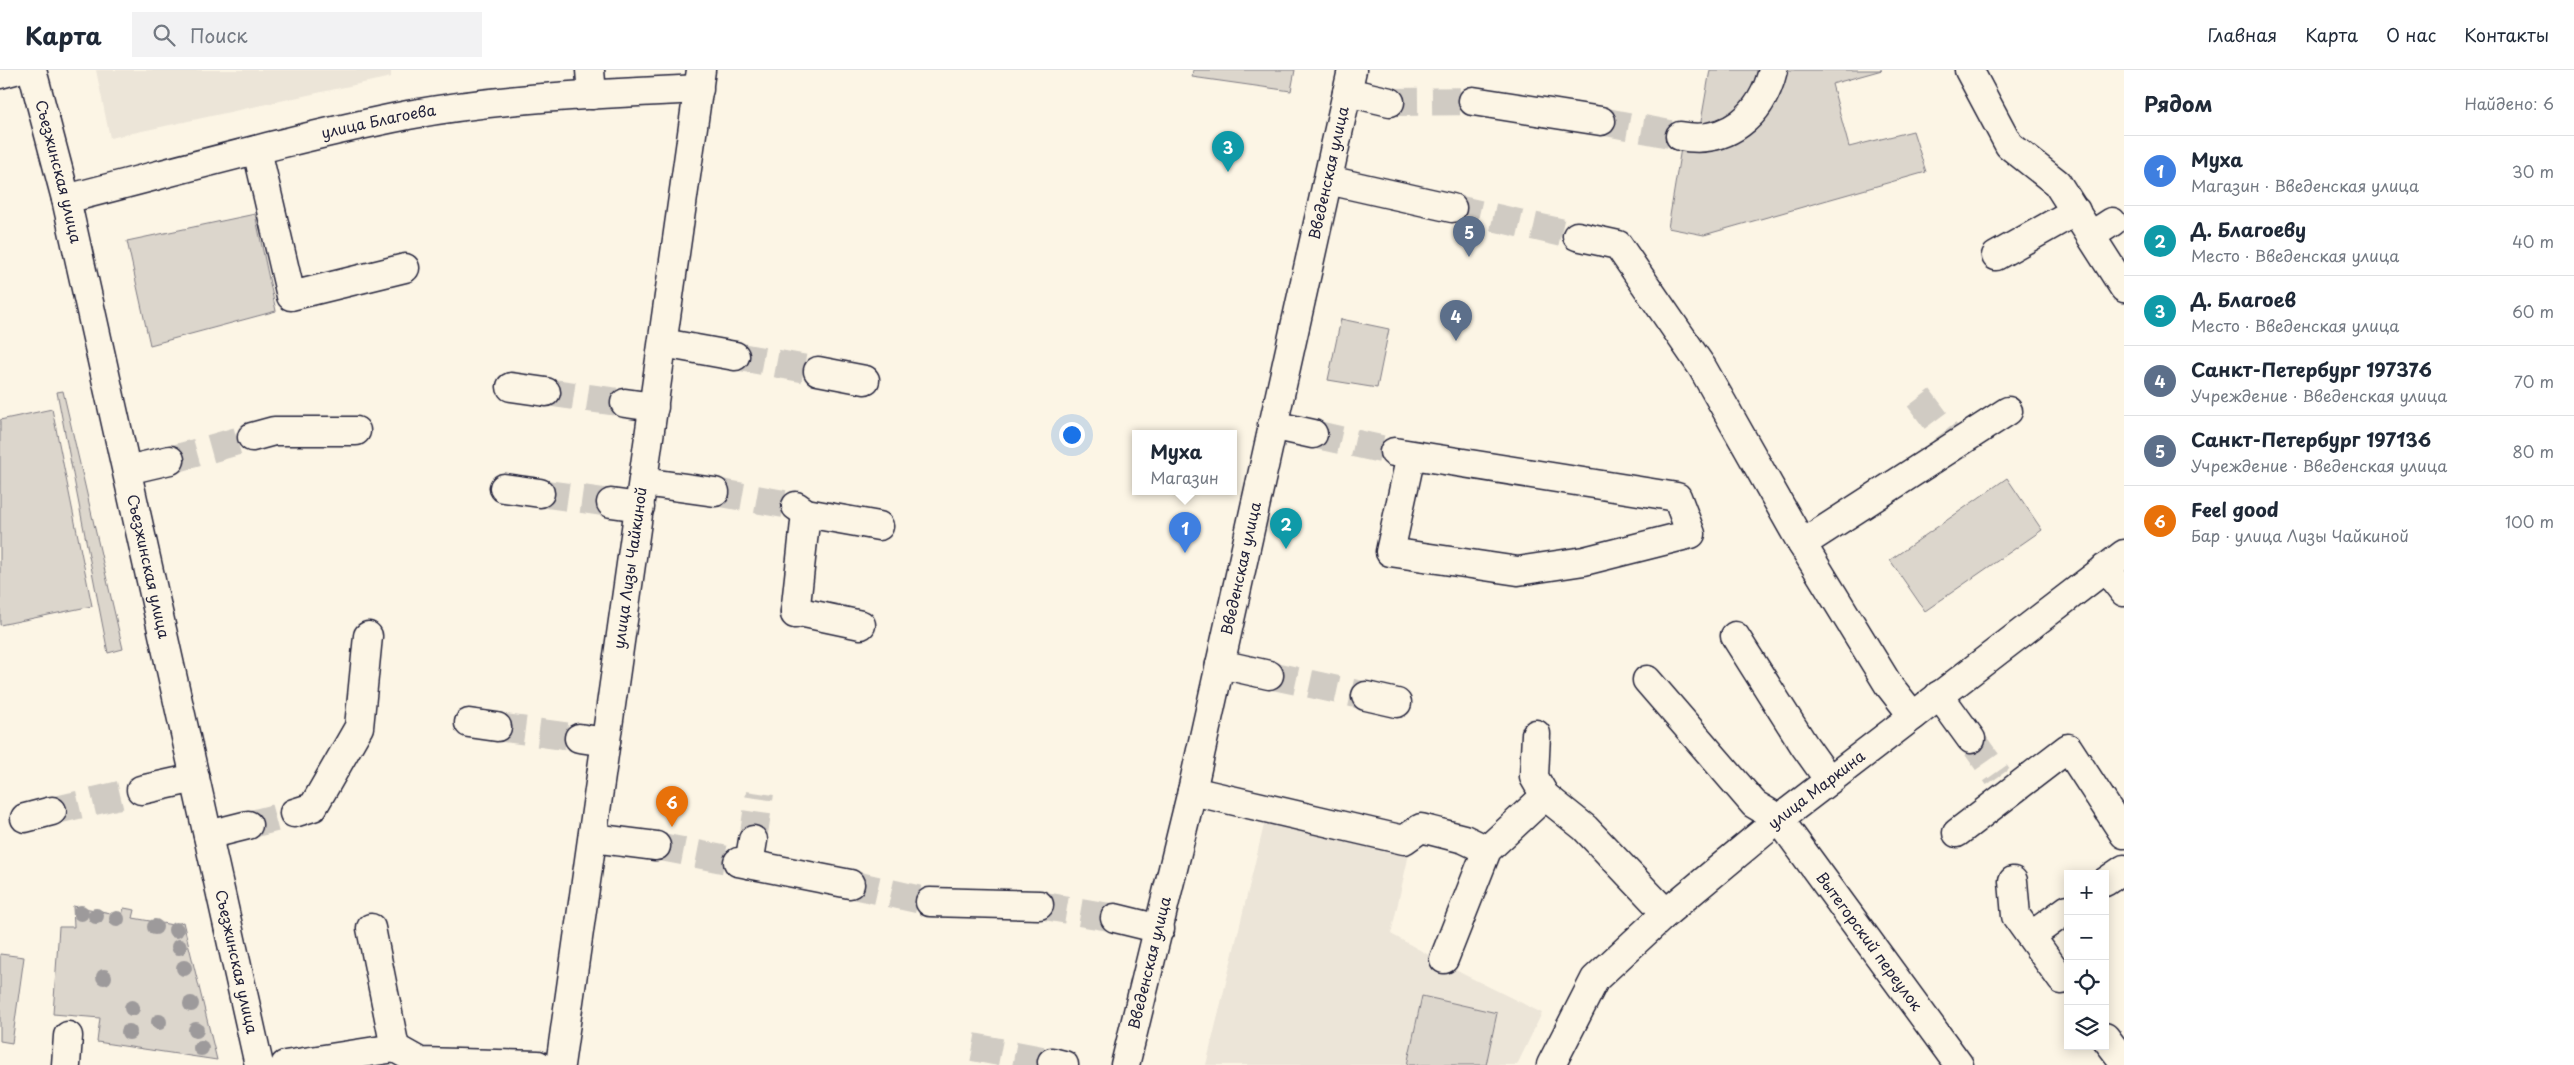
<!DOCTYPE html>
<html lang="ru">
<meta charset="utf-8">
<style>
body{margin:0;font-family:"Playpen Sans",sans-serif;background:#f2f2f3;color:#1f2937}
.controls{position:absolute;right:15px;bottom:15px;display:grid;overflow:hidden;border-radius:0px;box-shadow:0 2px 12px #0003}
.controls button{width:45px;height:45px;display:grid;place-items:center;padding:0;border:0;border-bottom:1px solid #e0e1e3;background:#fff;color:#1f2937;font:25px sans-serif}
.you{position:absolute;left:1071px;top:364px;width:18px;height:18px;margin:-12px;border:4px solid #fff;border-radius:50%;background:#1a73e8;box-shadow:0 0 0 8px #1a73e833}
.badge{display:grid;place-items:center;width:32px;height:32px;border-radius:50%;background:#0f766e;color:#fff;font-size:16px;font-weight:700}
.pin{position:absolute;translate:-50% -41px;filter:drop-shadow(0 1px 2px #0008)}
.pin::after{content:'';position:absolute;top:26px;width:18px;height:15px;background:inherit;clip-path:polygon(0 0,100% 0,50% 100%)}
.popup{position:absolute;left:1132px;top:360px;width:105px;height:65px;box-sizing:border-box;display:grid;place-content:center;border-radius:0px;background:#fff;filter:drop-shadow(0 1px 4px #0005);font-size:16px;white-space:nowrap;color:#747a83}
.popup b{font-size:19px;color:#1f2937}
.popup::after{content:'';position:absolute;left:50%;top:100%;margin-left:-10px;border:10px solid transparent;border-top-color:#fff}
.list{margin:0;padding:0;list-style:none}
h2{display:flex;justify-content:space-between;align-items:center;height:65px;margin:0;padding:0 20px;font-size:21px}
h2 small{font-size:16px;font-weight:400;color:#747a83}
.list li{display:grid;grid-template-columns:32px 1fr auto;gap:15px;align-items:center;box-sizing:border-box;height:70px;padding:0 20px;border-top:1px solid #e0e1e3}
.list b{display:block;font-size:19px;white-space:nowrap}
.list p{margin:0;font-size:16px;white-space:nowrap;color:#747a83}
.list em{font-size:16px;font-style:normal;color:#747a83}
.icon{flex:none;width:28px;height:28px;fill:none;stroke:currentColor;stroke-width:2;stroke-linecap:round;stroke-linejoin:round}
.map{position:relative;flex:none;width:2124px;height:995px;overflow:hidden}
header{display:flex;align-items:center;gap:30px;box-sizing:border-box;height:70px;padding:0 25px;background:#fff;border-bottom:1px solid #e0e1e3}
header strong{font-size:24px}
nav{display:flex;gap:28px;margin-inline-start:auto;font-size:18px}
.search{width:350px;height:45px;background:#f2f2f3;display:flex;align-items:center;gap:12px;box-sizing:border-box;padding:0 18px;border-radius:0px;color:#747a83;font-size:19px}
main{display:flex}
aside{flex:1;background:#fff}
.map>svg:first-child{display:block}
.built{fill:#ece5d8}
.green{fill:#dcd6cc;stroke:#7f7c84}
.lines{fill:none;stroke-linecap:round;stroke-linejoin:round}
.minor-tunnel{stroke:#d0cbc3;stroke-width:28;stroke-dasharray:28 14;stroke-linecap:butt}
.minor-casing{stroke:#22223b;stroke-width:31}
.minor{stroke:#fcf5e5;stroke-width:28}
.tree{fill:#9d9a9b}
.labels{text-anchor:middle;stroke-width:4;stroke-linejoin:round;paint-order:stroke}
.street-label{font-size:15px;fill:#22223b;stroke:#fcf5e5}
</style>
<header>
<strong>Карта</strong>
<div class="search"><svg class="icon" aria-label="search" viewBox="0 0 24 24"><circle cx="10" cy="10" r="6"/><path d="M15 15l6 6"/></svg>Поиск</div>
<nav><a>Главная</a><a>Карта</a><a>О нас</a><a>Контакты</a></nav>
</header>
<main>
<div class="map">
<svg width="2124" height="995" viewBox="0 0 2124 995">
<rect width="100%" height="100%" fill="#fcf5e5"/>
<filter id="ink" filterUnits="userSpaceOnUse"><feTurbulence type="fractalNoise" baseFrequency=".02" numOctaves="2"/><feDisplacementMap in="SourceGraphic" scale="10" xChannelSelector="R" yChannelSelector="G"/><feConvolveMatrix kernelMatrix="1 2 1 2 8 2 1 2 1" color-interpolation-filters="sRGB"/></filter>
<g filter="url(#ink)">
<!-- built -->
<path class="built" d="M96,0h295v7l-281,61z
M1265,751l144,33 -18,80 72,40 79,39 -25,52h-311z"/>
<!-- green -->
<path class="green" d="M1193,0h102l-4,21 -99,-14z
M1710,0h53l-4,12 -27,34 -32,11z
M1787,0h95l-50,14 17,63 64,-16 13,41 -222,63 -36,-7 13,-80 102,-65z
M255,144l21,97 -126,34 -23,-104z
M1341,249l48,10 -12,59 -49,-8z
M63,321l60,258 -15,4 -51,-261z
M52,339l40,197 -92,19v-205z
M2007,408l35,52 -117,81 -35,-51z
M73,836l49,9 2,-7 11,2 -2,8 40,7 10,-3 34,138 -120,-18 3,-24 -47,-4 6,-87h15z
M0,884l24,3 -12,86 -12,-2z
M1422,926l75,17 -11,52h-79z"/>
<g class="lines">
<!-- minor-tunnel -->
<path class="minor-tunnel" d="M1390,32l83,-1
M1601,51l79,15
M1452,138l125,28
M735,286l83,15
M546,322l79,11
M1919,328l27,36
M1313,364l81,18
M170,390l82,-23
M715,422l81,14
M540,423l71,10
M1269,605l97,21
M497,657l82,11
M1971,669l27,38
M52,741l89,-21
M248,755l46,-12
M753,770l7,-47
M656,776l82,16
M850,814l80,18
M1039,835l76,13
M973,977l79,15"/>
<defs>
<g id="minor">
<path id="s1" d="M32,0l34,129 193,866"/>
<path d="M590,0l2,25"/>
<path d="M1969,0l40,75 48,38 67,105"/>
<path d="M0,4l15,-4"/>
<path d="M1347,22l43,10"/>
<path d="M1473,31l128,20"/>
<path d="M1680,66c47,9 82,-20 93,-66"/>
<path d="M257,80l34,146 114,-28"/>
<path d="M1328,110l124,28"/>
<path id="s2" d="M66,129c114,-29 227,-61 342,-84 96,-18 194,-21 291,-26"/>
<path d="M2092,165l20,-13"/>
<path d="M1577,166l41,9 84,122 100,177"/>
<path d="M1996,186l80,-45"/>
<path d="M663,273l72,13"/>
<path d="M818,301l47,9"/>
<path d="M511,317l35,5"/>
<path d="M625,333l29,4"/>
<path d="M1272,355l41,9"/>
<path d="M252,367l22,-6h82"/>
<path d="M1394,382l283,45 14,37 -107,27 -66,10 -128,-19 21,-97"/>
<path d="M127,400l43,-10"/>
<path d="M643,412l72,10"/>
<path d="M504,418l36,5"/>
<path d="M611,433l29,4"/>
<path d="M796,436l10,7 73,13"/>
<path d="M2105,498l19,24"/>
<path d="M795,541l66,14"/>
<path d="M795,544l11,-101"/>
<path d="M1735,566l69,109 25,35"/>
<path d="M1220,594l49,11"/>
<path id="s3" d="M1647,610l107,124 25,15 180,246"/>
<path d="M1939,625l32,44"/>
<path d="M1366,626l31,7"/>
<path d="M1913,646l-25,-32 -86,-140 206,-133"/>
<path d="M469,653l28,4"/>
<path d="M1536,664l-2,43 11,19 40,32 81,85"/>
<path d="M579,668l27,4"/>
<path d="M141,720l54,-12"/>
<path d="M1192,721l212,49 17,-12 43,11 23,11"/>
<path d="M294,743l19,-6 46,-80 9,-91"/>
<path d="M25,748l27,-7"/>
<path d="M1957,763l111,-85 56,86"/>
<path d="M208,765l40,-10"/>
<path d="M593,768l63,8"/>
<path d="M738,792l112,22"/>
<path d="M749,794l4,-24"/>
<path d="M2013,811l3,35 46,64"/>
<path d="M2105,812l19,-13"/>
<path d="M930,832l109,3"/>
<path d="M1115,848l45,11"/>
<path d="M371,858l24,120"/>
<path d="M2031,866l37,-27"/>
<path d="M1444,889l43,-109 58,-54"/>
<path d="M2105,967l19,25"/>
<path d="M1052,992l12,3"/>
<path d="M66,995l2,-29"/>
<path d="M285,995l110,-17 25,14 118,3"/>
<path id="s4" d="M560,995l141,-995"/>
<path id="s5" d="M1125,995l67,-274 160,-721"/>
<path id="s6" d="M1551,995l44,-86 71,-66 113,-94 345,-265"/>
</g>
</defs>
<!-- minor casing -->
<use href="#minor" class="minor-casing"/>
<!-- minor -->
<use href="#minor" class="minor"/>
</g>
<!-- trees -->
<g class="tree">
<circle cx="81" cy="843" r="8"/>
<circle cx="96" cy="846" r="8"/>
<circle cx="117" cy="849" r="8"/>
<circle cx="155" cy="857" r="8"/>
<circle cx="176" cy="860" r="8"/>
<circle cx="179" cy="877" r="8"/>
<circle cx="184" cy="898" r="8"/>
<circle cx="104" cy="907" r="8"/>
<circle cx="191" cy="934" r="8"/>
<circle cx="132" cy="938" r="8"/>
<circle cx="159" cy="952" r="8"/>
<circle cx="196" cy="960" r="8"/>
<circle cx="129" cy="962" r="8"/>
<circle cx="201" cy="978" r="8"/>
</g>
</g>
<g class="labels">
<!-- street labels -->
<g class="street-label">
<text dy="5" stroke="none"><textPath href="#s2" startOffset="322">улица Благоева</textPath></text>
<text dy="5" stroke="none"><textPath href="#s1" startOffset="105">Съезжинская улица</textPath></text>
<text dy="5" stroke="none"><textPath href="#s5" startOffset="915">Введенская улица</textPath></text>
<text dy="5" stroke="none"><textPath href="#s1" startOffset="510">Съезжинская улица</textPath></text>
<text dy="5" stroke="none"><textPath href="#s4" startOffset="502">улица Лизы Чайкиной</textPath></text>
<text dy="5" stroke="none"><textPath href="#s5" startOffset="510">Введенская улица</textPath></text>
<text dy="5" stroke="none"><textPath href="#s6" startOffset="388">улица Маркина</textPath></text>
<text dy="5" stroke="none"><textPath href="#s3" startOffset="345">Вытегорский переулок</textPath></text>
<text dy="5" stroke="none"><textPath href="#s1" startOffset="915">Съезжинская улица</textPath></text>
<text dy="5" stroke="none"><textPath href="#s5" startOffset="105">Введенская улица</textPath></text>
</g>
</g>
</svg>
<div class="controls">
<button>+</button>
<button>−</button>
<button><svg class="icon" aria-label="locate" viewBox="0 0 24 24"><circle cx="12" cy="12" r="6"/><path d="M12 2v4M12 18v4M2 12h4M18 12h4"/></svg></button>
<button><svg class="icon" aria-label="layers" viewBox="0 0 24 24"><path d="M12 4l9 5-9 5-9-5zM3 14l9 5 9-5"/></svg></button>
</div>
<div class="you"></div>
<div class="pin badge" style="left:1185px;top:483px;background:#3f7fe0">1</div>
<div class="popup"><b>Муха</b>Магазин</div>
<div class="pin badge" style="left:1286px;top:479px;background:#0f9aa8">2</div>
<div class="pin badge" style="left:1228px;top:102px;background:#0f9aa8">3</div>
<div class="pin badge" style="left:1456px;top:271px;background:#5c6f8a">4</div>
<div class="pin badge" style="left:1469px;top:187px;background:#5c6f8a">5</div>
<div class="pin badge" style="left:672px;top:757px;background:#e8710a">6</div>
</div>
<aside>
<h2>Рядом<small>Найдено: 6</small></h2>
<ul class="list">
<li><span class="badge" style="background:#3f7fe0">1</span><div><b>Муха</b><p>Магазин · Введенская улица</p></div><em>30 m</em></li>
<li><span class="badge" style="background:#0f9aa8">2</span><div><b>Д. Благоеву</b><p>Место · Введенская улица</p></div><em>40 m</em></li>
<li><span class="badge" style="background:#0f9aa8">3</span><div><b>Д. Благоев</b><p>Место · Введенская улица</p></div><em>60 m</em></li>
<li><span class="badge" style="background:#5c6f8a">4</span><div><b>Санкт-Петербург 197376</b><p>Учреждение · Введенская улица</p></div><em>70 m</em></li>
<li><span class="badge" style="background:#5c6f8a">5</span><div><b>Санкт-Петербург 197136</b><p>Учреждение · Введенская улица</p></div><em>80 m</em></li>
<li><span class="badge" style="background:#e8710a">6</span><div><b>Feel good</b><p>Бар · улица Лизы Чайкиной</p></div><em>100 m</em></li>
</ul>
</aside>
</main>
